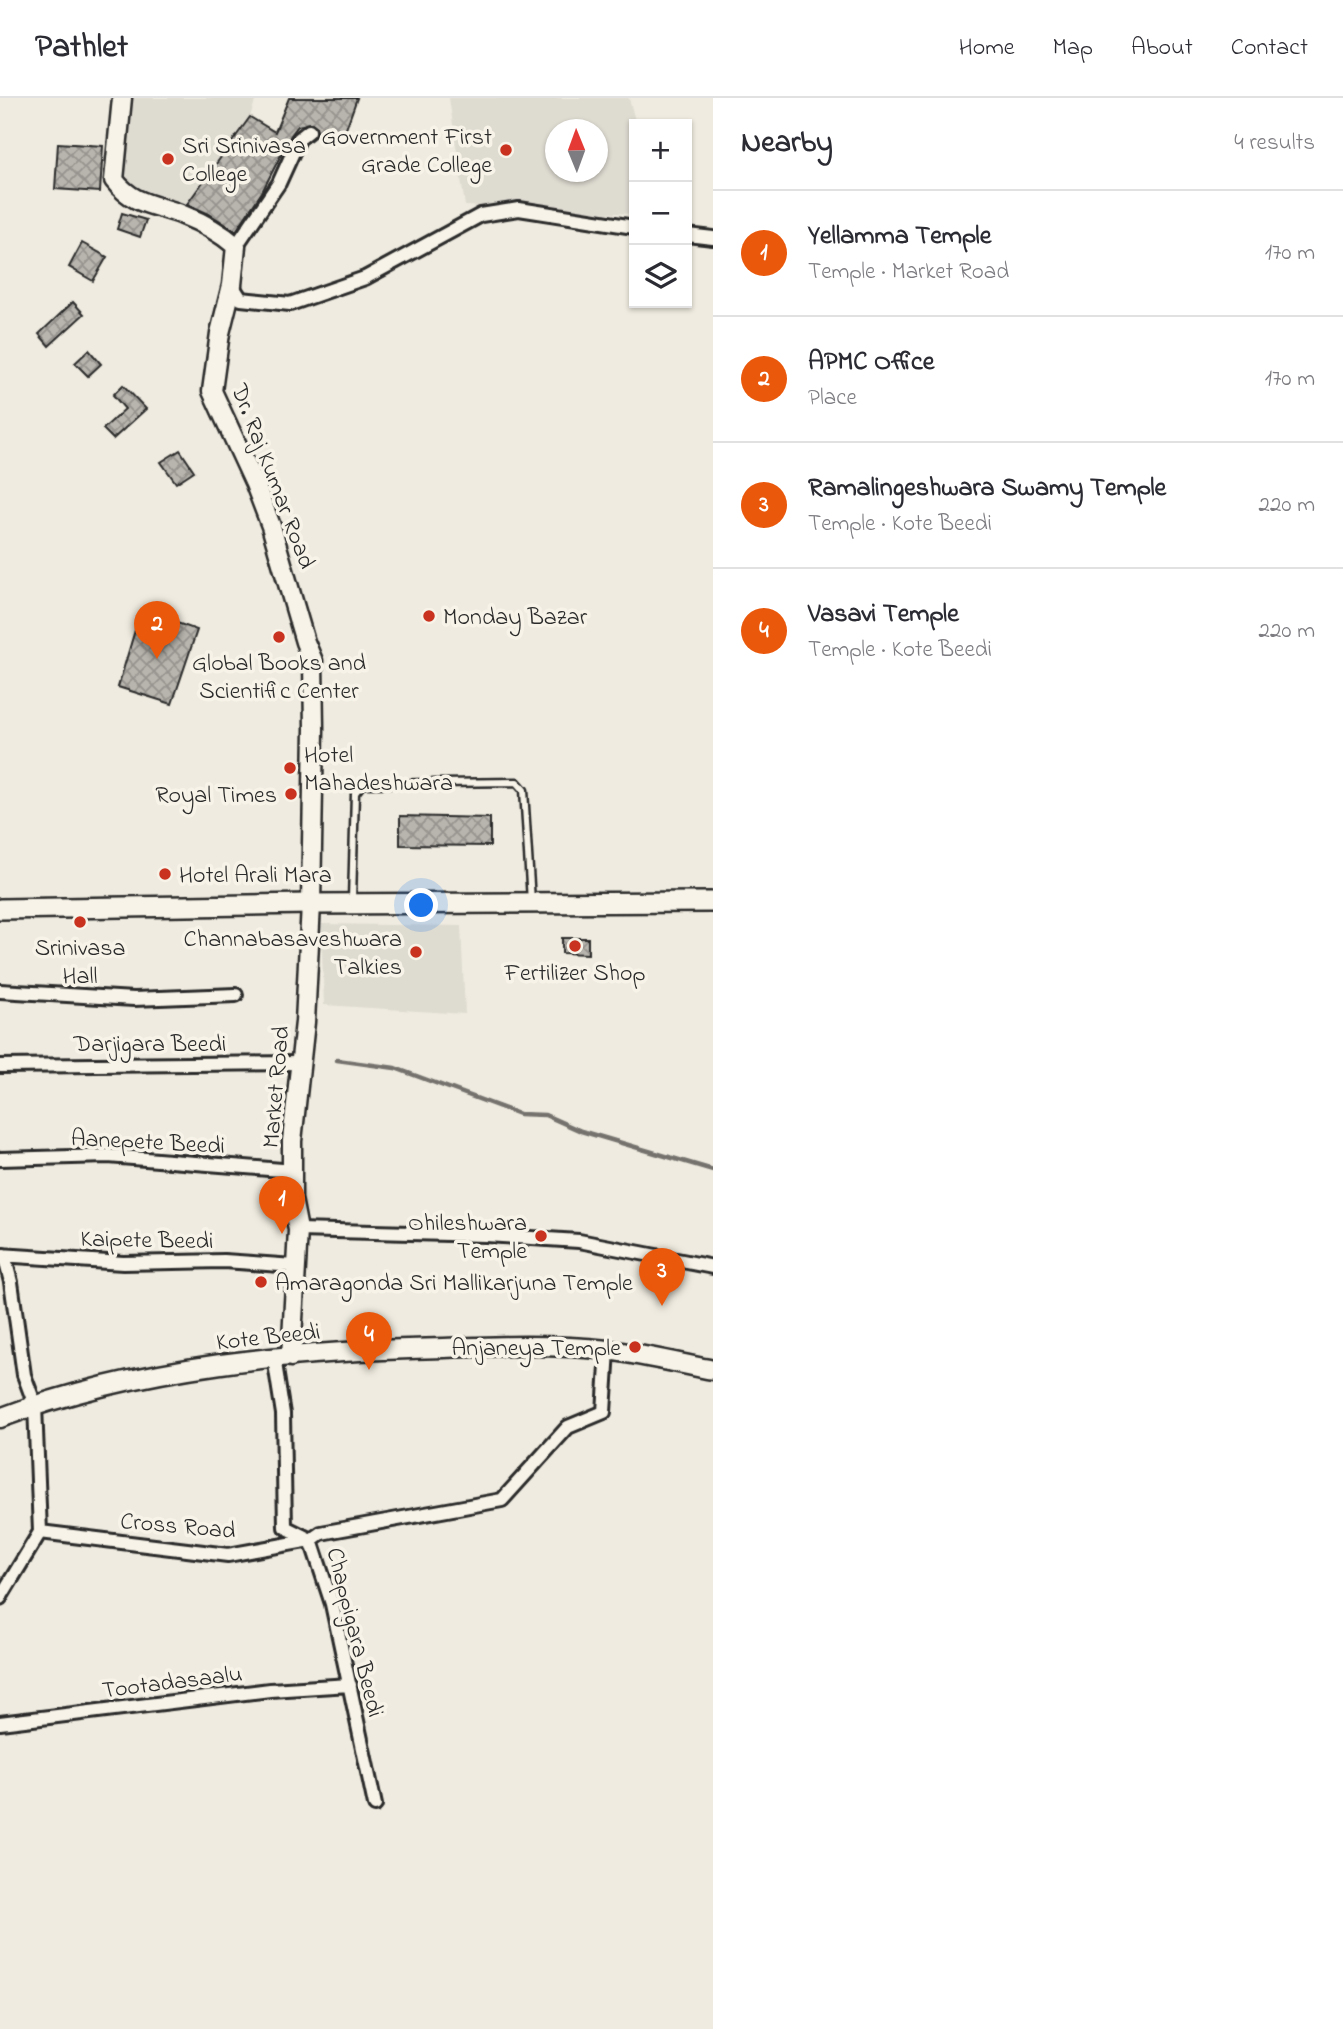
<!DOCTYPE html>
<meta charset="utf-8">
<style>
body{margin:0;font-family:"Indie Flower",sans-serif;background:#f7f7f7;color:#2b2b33}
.controls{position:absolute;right:21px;top:21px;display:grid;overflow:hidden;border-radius:0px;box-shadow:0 2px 5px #0004}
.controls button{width:63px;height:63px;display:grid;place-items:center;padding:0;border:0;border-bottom:2px solid #e1e1e2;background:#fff;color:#2b2b33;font:35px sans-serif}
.compass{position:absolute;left:545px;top:21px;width:63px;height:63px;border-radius:50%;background:#fff;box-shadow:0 2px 5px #0004;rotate:359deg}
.you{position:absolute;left:422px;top:808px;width:24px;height:24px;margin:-18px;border:5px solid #fff;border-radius:50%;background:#1a73e8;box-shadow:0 0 0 10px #1a73e833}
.badge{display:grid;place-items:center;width:46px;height:46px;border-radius:50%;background:#ea580c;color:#fff;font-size:23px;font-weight:700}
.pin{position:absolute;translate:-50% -58px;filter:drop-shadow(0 2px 4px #0008)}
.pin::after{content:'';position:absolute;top:37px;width:24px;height:21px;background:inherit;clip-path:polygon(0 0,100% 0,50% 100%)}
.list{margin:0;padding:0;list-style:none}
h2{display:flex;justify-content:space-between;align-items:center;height:91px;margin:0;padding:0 28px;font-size:30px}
h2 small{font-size:23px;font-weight:400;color:#7c7c81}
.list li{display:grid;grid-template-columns:46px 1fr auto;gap:21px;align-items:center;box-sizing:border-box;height:126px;padding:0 28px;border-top:2px solid #e1e1e2}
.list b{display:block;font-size:26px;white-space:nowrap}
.list p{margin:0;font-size:23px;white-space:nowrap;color:#7c7c81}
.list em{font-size:23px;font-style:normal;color:#7c7c81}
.icon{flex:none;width:38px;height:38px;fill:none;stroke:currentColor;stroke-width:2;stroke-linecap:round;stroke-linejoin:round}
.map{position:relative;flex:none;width:713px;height:1931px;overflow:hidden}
header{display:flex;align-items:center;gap:42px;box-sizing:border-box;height:98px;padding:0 35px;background:#fff;border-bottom:2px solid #e1e1e2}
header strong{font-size:33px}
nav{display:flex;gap:38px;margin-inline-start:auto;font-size:24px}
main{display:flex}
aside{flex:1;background:#fff}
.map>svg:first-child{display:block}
.built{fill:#dedbd1;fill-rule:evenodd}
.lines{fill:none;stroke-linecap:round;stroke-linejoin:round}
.stream{stroke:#74726e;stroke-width:4.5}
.building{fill:url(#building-cross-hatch);stroke:#2b2b2b;stroke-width:2}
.lane-casing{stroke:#2b2b2b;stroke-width:11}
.street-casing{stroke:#2b2b2b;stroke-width:18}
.secondary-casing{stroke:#2b2b2b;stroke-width:23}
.primary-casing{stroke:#2b2b2b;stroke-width:24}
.lane{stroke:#f7f3e8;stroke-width:6}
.street{stroke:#f7f3e8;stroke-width:12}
.secondary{stroke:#f7f3e8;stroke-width:18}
.primary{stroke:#f7f3e8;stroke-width:19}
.poi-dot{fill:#c8321e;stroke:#f7f3e8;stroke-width:2.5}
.labels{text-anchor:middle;stroke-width:7;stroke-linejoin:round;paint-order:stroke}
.poi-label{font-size:24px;fill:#2b2b2b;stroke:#f7f3e8;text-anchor:end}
.street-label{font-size:24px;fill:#2b2b2b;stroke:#f7f3e8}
</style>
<header>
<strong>Pathlet</strong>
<nav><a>Home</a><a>Map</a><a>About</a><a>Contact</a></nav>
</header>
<main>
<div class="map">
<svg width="713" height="1931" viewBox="0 0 713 1931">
<defs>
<pattern id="building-cross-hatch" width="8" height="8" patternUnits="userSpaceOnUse" patternTransform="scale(1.75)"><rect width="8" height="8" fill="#b8b5ae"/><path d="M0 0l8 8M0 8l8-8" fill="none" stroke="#96938e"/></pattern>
</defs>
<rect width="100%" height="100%" fill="#efebe0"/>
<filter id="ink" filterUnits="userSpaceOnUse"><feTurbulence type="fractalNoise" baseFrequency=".0143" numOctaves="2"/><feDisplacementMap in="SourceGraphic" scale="14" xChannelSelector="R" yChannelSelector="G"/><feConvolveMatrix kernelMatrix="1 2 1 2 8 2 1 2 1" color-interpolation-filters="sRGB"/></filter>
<g filter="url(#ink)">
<!-- built -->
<path class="built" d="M122,0h134l-6,19 -69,97 -59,-24z
M449,0h180l7,26h-2v90l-169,-8zM556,32h42v42h-42z
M321,826l140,2 4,88 -141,-9z"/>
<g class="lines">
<!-- stream -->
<path class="stream" d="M337,962l58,8 124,46 26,1 36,16 132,39"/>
</g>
<!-- building -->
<path class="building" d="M289,0h68l-15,42 -25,-6 -1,-8 -4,-3 -14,3 -7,9 -29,57 -26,39 -27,-17 -22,-10 63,-87 25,15z
M58,45l45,3 -3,46 -45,-3z
M122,115l24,7 -6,17 -23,-8z
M82,145l25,14 -14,24 -24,-14z
M73,204l11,12 -35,32 -10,-12z
M89,252l12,14 -13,12 -13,-13z
M123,287l23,24 -33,30 -10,-10 22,-20 -12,-14z
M180,352l14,21 -18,12 -15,-21z
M141,512l56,20 -25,74 -54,-17z
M400,718l90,2v28l-90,-1z
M562,840h26v16l-26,-1z"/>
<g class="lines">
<defs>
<path id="lane" d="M352,801l3,-106 7,-9 155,-2 7,8 7,111"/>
<path id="street" d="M687,137l26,3
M236,148l43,-63 20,-44 10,-8
M232,187l9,14 49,5 75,-26 116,-63 38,-6 115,18
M0,893l134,8 102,-4
M0,968l300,-3
M0,1061l108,-3 186,15
M298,1132l188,5 93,6 134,26
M0,1157l123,8 101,-2 70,5
M274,1259l9,57 2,113 26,13 21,64 43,201
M40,1434l188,23 83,-15 10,-7 181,-33 66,-73 36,-15 4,-62
M0,1500l40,-66 -5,-127 -11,-30 -13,-93 -7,-27
M0,1625l270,-33 80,-5"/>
<path id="secondary" d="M122,0l-8,82c20,26 42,24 69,35 18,7 38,18 53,31l-4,39 -12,48 -8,58 43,93 16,42 34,116 8,19 1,68 -3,175 -6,118 -13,119v58l6,31 -7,127
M0,1320c141,-53 295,-67 444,-70 54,-2 110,-4 164,2 35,5 70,13 105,20"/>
<path id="primary" d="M0,811l311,-5 402,-2"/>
</defs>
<!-- lane casing -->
<use href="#lane" class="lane-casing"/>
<!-- street casing -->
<use href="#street" class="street-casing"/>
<!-- secondary casing -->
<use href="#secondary" class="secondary-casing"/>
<!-- primary casing -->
<use href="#primary" class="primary-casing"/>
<!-- lane -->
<use href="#lane" class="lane"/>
<!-- street -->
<use href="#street" class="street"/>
<!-- secondary -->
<use href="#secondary" class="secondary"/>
<!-- primary -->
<use href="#primary" class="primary"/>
</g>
</g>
<!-- markers -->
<g class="poi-dot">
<circle cx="506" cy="52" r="7"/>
<circle cx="168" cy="61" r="7"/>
<circle cx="429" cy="518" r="7"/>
<circle cx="279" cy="539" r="7"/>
<circle cx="290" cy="670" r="7"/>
<circle cx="291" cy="696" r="7"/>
<circle cx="165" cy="776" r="7"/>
<circle cx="80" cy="824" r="7"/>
<circle cx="575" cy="848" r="7"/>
<circle cx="416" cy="854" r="7"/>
<circle cx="541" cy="1138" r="7"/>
<circle cx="261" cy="1184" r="7"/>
<circle cx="635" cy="1249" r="7"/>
</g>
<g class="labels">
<!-- poi labels -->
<g class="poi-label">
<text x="492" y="46">Government First<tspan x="492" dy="28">Grade College</tspan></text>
<text x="182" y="55" text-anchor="start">Sri Srinivasa<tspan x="182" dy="28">College</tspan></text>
<text x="443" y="526" text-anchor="start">Monday Bazar</text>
<text x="279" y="572" text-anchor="middle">Global Books and<tspan x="279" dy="28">Scientific Center</tspan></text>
<text x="304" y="664" text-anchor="start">Hotel<tspan x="304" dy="28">Mahadeshwara</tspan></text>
<text x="277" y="704">Royal Times</text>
<text x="179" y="784" text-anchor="start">Hotel Arali Mara</text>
<text x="402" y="848">Channabasaveshwara<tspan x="402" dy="28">Talkies</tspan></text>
<text x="80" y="857" text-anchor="middle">Srinivasa<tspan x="80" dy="28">Hall</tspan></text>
<text x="575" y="882" text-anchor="middle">Fertilizer Shop</text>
<text x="527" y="1132">Ohileshwara<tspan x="527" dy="28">Temple</tspan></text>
<text x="275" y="1192" text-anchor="start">Amaragonda Sri Mallikarjuna Temple</text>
<text x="621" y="1257">Anjaneya Temple</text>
</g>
<!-- street labels -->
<g class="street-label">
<text transform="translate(274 378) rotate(69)" y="8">Dr. Raj Kumar Road</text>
<text x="150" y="953">Darjigara Beedi</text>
<text transform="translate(275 989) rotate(-85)" y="8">Market Road</text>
<text transform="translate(148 1043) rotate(3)" y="8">Aanepete Beedi</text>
<text transform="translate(147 1141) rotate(1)" y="8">Kaipete Beedi</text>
<text transform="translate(268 1238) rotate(-6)" y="8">Kote Beedi</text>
<text transform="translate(178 1427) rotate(5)" y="8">Cross Road</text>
<text transform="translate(356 1534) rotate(76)" y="8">Chappigara Beedi</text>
<text transform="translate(172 1583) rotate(-7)" y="8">Tootadasaalu</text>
</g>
</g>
</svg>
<div class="controls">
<button>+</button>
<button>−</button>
<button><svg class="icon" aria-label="layers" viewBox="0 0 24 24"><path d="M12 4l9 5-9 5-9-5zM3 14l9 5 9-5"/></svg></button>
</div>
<svg class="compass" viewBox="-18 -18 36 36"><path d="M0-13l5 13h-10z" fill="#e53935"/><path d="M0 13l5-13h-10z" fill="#7c7c81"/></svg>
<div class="you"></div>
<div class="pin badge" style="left:282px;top:1136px">1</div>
<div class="pin badge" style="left:157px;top:561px">2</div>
<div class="pin badge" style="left:662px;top:1208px">3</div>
<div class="pin badge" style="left:369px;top:1272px">4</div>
</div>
<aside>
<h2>Nearby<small>4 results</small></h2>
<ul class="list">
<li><span class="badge">1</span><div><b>Yellamma Temple</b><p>Temple · Market Road</p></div><em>170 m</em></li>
<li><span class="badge">2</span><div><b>APMC Office</b><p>Place</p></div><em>170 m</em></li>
<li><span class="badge">3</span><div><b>Ramalingeshwara Swamy Temple</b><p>Temple · Kote Beedi</p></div><em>220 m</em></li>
<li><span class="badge">4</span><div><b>Vasavi Temple</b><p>Temple · Kote Beedi</p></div><em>220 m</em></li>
</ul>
</aside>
</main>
